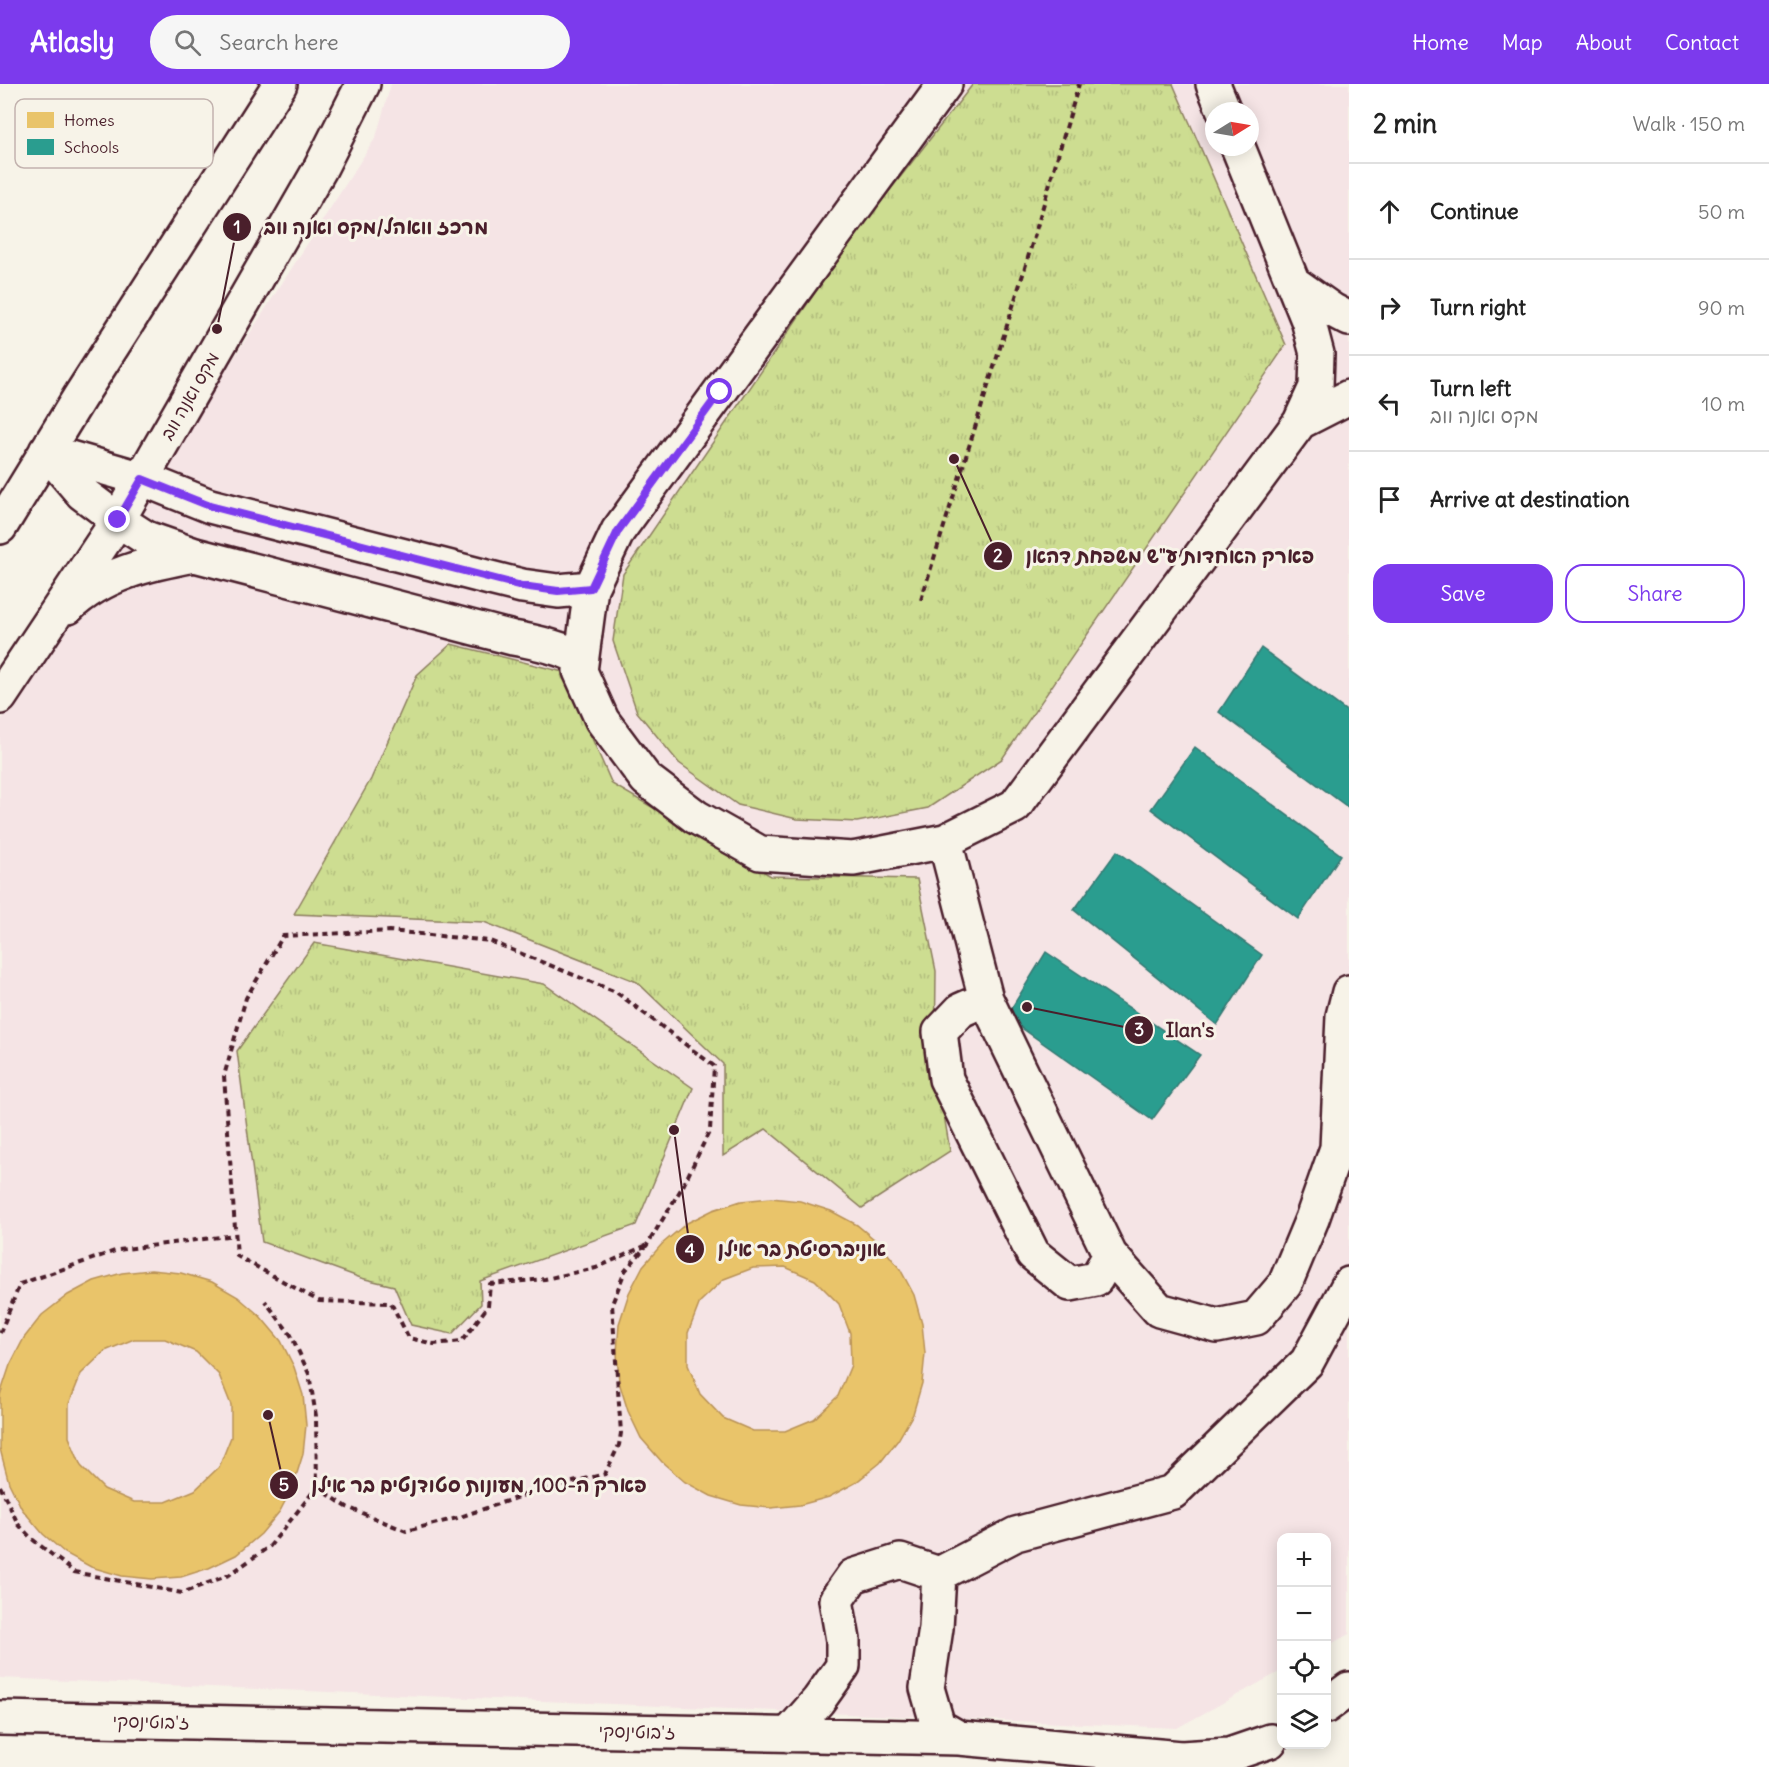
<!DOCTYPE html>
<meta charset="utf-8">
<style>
body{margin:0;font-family:Delius,"Playpen Sans Hebrew",sans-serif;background:#f6f6f6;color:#222}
.controls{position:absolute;right:18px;bottom:18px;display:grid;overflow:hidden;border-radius:12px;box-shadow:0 3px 15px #0003}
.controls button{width:54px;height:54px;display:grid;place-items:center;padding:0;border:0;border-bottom:2px solid #e0e0e0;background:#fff;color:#222;font:30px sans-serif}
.compass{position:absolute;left:1205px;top:18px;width:54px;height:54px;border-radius:50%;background:#fff;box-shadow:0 3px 15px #0003;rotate:79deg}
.stop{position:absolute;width:18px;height:18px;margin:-14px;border:4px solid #7c3aed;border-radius:50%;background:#fff}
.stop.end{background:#7c3aed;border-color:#fff;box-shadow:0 2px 6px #0008}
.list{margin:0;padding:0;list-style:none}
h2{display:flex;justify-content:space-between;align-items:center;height:78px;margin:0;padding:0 24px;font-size:26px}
h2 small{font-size:20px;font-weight:400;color:#767676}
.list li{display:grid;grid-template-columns:39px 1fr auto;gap:18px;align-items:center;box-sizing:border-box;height:96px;padding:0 24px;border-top:2px solid #e0e0e0}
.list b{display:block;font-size:22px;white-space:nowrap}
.list p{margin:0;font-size:20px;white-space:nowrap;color:#767676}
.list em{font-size:20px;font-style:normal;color:#767676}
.actions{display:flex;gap:12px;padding:18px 24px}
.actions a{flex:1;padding:14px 0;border:2px solid #7c3aed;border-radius:18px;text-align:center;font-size:21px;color:#7c3aed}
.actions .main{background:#7c3aed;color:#fff}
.icon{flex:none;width:33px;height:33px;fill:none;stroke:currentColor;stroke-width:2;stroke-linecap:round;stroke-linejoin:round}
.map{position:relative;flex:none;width:1349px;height:1683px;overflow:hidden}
header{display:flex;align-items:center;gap:36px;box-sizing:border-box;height:84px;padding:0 30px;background:#7c3aed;color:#fff}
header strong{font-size:28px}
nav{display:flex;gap:33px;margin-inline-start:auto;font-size:21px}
.search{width:420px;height:54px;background:#f6f6f6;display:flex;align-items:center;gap:15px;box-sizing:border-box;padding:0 21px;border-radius:33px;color:#767676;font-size:22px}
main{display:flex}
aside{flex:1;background:#fff}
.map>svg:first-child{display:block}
.built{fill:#f5e4e5;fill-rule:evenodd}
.park{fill:url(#park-tufts);stroke:#8c7e5e;stroke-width:1.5}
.homes{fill:#e9c46a;stroke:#b99257;stroke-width:1.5;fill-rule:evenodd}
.schools{fill:#2a9d8f;stroke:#347771;stroke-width:1.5}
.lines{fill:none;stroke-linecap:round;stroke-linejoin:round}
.minor-casing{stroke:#4a1f2b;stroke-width:38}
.path{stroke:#4a1f2b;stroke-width:4;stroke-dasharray:6 4.5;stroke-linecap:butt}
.minor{stroke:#f7f3e8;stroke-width:33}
.route{stroke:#7c3aed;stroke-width:8}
.labels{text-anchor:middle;stroke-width:6;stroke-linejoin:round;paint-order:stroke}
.street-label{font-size:18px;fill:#4a1f2b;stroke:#f7f3e8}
.key{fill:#f7f3e8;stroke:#c3b3af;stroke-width:1.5}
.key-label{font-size:16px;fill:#4a1f2b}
.leader{fill:none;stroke:#4a1f2b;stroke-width:2}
.callout-dot{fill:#4a1f2b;stroke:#f7f3e8;stroke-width:2}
.mark-label{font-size:18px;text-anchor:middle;font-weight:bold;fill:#fff}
.callout-label{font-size:20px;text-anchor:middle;font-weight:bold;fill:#4a1f2b;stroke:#f7f3e8;stroke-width:6;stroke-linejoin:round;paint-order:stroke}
</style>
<header>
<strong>Atlasly</strong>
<div class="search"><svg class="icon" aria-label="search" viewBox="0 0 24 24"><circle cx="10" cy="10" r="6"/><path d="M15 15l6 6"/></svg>Search here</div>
<nav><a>Home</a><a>Map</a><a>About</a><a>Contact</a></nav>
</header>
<main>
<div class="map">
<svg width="1349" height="1683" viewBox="0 0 1349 1683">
<defs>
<pattern id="park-tufts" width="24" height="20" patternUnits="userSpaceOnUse" patternTransform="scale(1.5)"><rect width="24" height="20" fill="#cddd91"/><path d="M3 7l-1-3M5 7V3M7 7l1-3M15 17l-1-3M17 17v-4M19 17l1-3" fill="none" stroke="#b2bd7d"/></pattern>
</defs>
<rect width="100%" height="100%" fill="#f7f3e8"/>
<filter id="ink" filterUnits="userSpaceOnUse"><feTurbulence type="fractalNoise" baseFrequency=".0167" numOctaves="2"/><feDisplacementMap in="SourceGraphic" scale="12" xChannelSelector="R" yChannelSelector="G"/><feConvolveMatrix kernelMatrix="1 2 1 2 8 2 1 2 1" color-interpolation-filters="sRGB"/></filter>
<g filter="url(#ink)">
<!-- built -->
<path class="built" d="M391,0h958v1550l-22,12 -1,-108h-44l-1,133 -104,57 -1177,-50v-956l376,-585zM1214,27h36v36h-36z"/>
<!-- park -->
<path class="park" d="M973,0h200l113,261 -284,414 -74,49 -71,14 -60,-3 -59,-14 -59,-42 -42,-51 -24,-71 10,-67 228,-334z
M451,560l112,28 49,112 159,92 146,3 19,92 -1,90 15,90 -88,57 -96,-79 -43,27v-92l-86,-82 -153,-60 -190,-8 77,-135 46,-104z
M314,859l230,41 149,104 -57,137 -156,56 1,23 -29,30 -41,-9 -17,-39 -33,-8 -99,-36 -25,-191z"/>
<!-- homes -->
<path class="homes" d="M771,1114l29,3 31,10 26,14 23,19 20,25 14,26 8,29 3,29 -3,30 -9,31 -15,26 -18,23 -25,20 -26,14 -29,8 -29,3 -30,-3 -30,-9 -26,-14 -23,-20 -21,-24 -13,-27 -9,-29 -2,-29 2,-29 10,-31 14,-27 19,-22 25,-21 26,-13 28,-9zM785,1183l30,13 24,24 11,29 1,32 -13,31 -24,23 -29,12h-32l-30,-13 -23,-24 -12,-29v-32l12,-31 24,-23 29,-11z
M151,1186l30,3 31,9 26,15 22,19 21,25 13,26 9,28 3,30 -3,29 -10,32 -13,25 -19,23 -25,21 -27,13 -28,9 -29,2 -30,-3 -31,-9 -26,-14 -22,-19 -21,-25 -13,-26 -9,-34v-54l10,-30 14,-27 18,-23 26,-20 26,-14 28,-8zM134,1255h31l31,13 23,23 12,30v32l-12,30 -24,23 -29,12h-32l-30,-13 -23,-23 -12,-29v-33l12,-30 24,-23z"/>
<!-- schools -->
<path class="schools" d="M1261,564l88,65v95l-130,-96z
M1195,663l146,108 -43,64 -147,-110z
M1117,767l145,104 -45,70 -143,-115z
M1046,868l154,103 -48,65 -146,-103z"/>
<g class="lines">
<defs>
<path id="minor" d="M945,0l-327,447 -27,57 -11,83 22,49 44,59 50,38 64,36 93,6 92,-18 70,-35 285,-384 16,-35 1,-33 -9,-34 -70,-173
M1213,0l11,27
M1295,200l37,26 17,9
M1300,338l49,-25
M46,367l36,42 36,27 28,18 49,17 318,83c24,4 46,9 68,20
M46,367l97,28 67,27 280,72 32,8 36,5 33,-3
M0,443l79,-129 201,-314
M68,523c34,-33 82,-44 127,-52
M0,613l118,-177 202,-351 43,-85
M945,757l41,158 124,256 49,55 58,16 39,-8 29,-34 27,-65 25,-71 6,-132 6,-24
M986,915l-25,11 -21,22 6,47 87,175 37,30 26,-5 14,-24
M939,1490l-3,54 -9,60 11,38 21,12
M1326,1622l23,-17
M0,1634l959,20 222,20 48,-3 41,-14
M788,1651l30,-34 25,-35v-26l-7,-40 17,-24 47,-15 39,13 77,-40 157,-42 134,-130 42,-78"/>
</defs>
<!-- minor casing -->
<use href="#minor" class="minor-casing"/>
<!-- path -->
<path class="path" d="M921,516l103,-329 55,-187
M0,1249l20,-49 98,-34 117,-15
M0,1402l18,38 14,15 42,33 108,21 47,-18 41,-29 47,-59 -1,-71 -7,-42 -18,-39 -26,-34
M317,1403l30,20 59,24 51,-13 76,-26 72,-18 14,-29 2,-12 -9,-129 13,-33 22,-26 36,-59 27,-56 4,-64 -98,-74 -126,-51 -100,-10 -107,5 -37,62 -22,78 13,180 82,45 72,2 18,35 25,6 28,-3 26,-35 2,-22 55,-5 51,-11 51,-23"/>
<!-- minor -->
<use href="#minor" class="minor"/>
</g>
</g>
<g class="lines" filter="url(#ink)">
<!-- route -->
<path class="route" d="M118,436l24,-41 68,27 312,80 36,5 33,-3 27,-57 102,-139"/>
</g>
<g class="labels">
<!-- street labels -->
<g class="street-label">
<text transform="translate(190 312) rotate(-60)" y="6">מקס ואנה ווב</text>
<text transform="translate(151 1638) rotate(1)" y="6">ז'בוטינסקי</text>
<text transform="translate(637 1648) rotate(1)" y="6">ז'בוטינסקי</text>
</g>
</g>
<!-- legend -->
<rect x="15" y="15" width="198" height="69" rx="9" class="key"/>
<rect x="27" y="28" width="27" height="16" fill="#e9c46a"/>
<rect x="27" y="55" width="27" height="16" fill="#2a9d8f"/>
<g class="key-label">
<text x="64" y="42">Homes</text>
<text x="64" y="69">Schools</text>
</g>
<!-- callouts -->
<path class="leader" d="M217 245L237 143M954 375L998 472M1027 923L1139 946M674 1046L690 1165M268 1331L284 1401"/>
<g class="callout-dot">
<circle cx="217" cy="245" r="6"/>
<circle cx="954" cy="375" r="6"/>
<circle cx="1027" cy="923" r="6"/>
<circle cx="674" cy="1046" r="6"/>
<circle cx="268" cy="1331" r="6"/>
<circle cx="237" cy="143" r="15"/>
<circle cx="998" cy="472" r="15"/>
<circle cx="1139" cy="946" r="15"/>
<circle cx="690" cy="1165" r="15"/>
<circle cx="284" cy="1401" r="15"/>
</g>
<g class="mark-label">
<text x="237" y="149">1</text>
<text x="998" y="478">2</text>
<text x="1139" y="952">3</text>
<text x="690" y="1172">4</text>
<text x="284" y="1407">5</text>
</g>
<g class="callout-label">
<text x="376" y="150">מרכז וואהל/מקס ואנה ווב</text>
<text x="1170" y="479">פארק האחדות ע"ש משפחת דהאן</text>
<text x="1190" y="953">Ilan's</text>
<text x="802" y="1172">אוניברסיטת בר אילן</text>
<text x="479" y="1408">פארק ה-100, מעונות סטודנטים בר אילן</text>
</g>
</svg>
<div class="controls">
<button>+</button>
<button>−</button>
<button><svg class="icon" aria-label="locate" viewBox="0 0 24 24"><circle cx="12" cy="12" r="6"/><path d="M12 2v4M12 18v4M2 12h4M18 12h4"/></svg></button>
<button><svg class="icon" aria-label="layers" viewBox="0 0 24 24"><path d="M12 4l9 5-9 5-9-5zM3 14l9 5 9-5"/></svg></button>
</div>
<svg class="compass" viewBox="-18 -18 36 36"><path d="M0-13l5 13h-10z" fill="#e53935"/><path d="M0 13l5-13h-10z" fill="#767676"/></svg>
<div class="stop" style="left:720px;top:308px"></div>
<div class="stop end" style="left:118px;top:436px"></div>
</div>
<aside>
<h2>2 min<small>Walk · 150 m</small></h2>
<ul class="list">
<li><svg class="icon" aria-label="ahead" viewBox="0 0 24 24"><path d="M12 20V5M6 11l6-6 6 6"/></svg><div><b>Continue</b></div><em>50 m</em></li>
<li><svg class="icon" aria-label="right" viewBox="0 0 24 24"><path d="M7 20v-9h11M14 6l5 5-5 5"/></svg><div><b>Turn right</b></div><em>90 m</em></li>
<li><svg class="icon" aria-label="left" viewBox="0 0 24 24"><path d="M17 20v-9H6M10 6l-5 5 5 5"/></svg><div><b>Turn left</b><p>מקס ואנה ווב</p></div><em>10 m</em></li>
<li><svg class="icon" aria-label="arrive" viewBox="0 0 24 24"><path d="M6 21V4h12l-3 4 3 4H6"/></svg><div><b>Arrive at destination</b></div></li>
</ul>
<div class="actions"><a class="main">Save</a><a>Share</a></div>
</aside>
</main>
